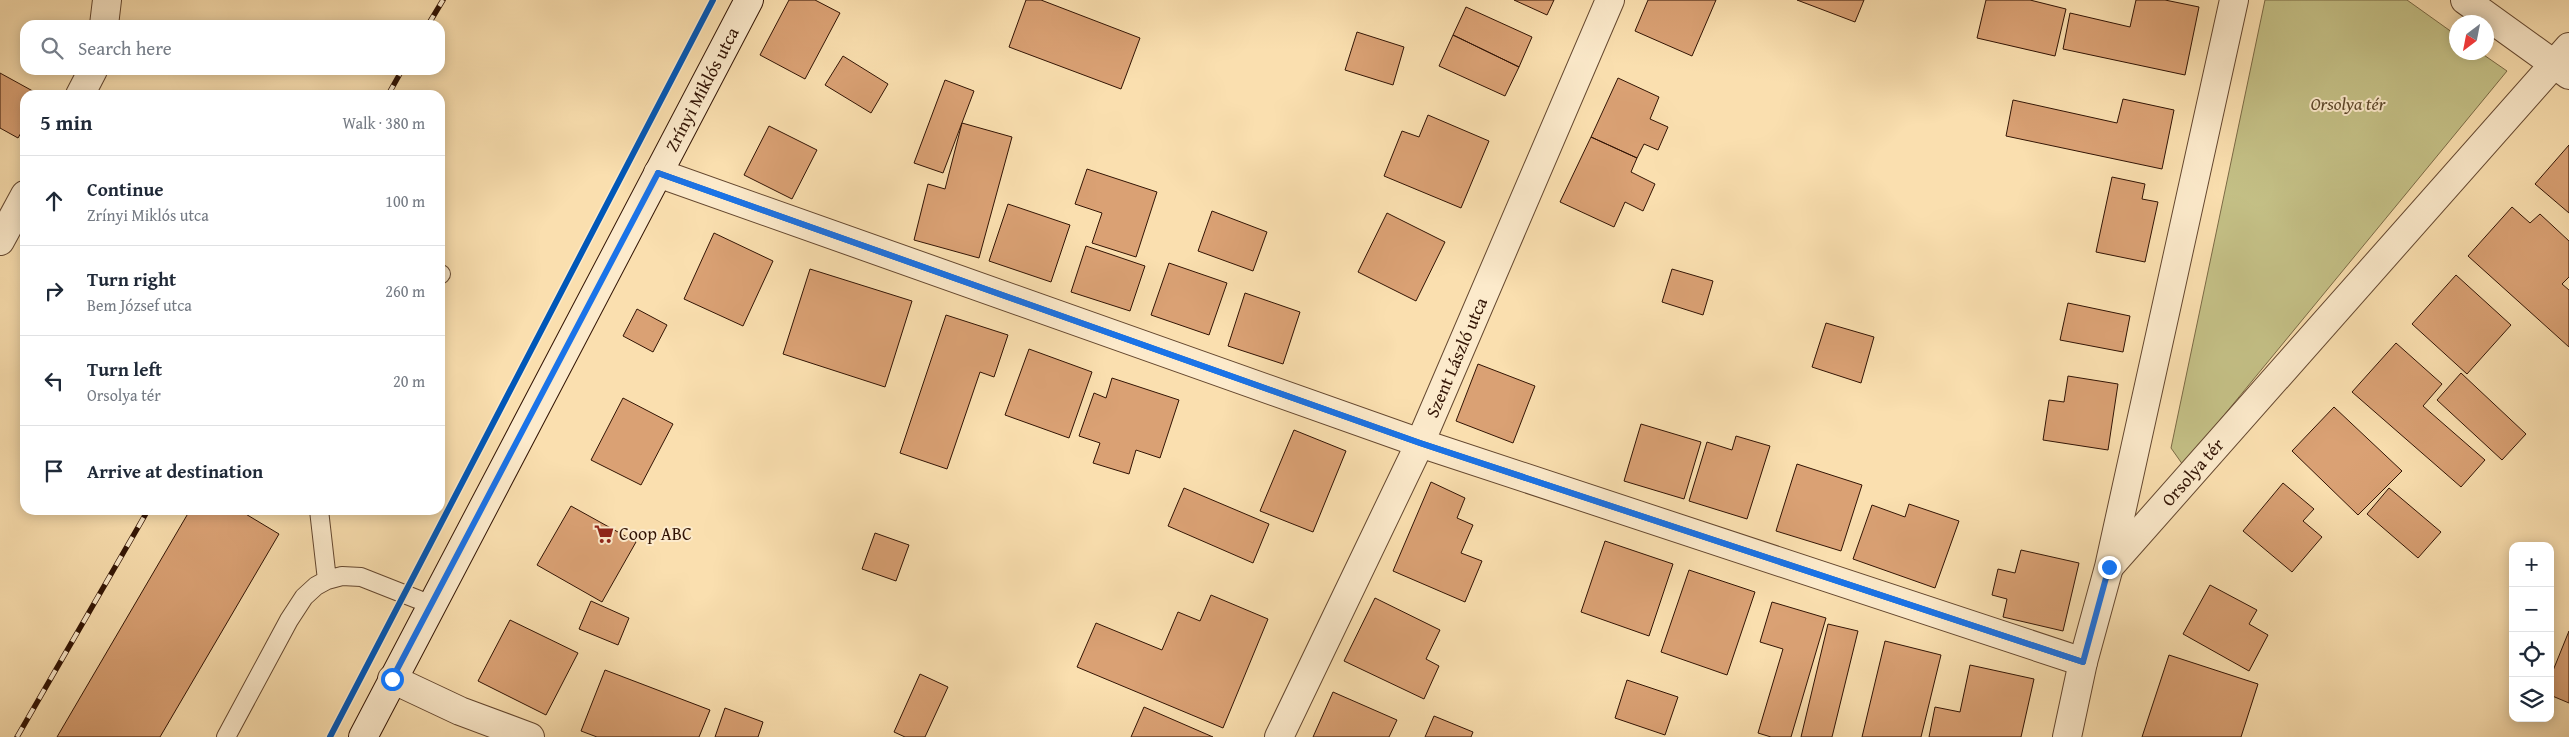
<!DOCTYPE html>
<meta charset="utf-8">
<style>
body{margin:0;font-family:"Gentium Book Plus",serif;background:#f6f6f7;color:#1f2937}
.controls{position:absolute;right:15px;bottom:15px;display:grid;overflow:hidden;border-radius:10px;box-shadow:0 2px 12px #0003}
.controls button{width:45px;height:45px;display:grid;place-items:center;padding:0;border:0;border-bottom:1px solid #e0e1e3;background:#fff;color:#1f2937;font:25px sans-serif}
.compass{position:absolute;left:2449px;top:15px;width:45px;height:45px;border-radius:50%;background:#fff;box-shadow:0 2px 12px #0003;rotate:212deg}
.stop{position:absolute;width:15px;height:15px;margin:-11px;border:4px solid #1a73e8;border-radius:50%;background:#fff}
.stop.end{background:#1a73e8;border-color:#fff;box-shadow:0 1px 5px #0008}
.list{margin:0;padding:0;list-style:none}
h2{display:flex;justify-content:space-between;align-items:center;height:65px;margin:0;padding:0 20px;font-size:21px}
h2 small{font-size:16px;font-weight:400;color:#747a83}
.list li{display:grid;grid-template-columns:32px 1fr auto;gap:15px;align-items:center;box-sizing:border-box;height:90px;padding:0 20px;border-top:1px solid #e0e1e3}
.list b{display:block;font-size:19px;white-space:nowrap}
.list p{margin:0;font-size:16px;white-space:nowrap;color:#747a83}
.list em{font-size:16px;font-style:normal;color:#747a83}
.icon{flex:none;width:28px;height:28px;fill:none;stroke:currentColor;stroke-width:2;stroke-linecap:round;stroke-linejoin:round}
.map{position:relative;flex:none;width:2569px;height:737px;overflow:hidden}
.search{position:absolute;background:#fff;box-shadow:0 2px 12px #0003;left:20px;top:20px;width:425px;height:55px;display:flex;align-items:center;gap:12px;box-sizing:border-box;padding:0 18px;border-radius:15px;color:#747a83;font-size:19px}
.panel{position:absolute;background:#fff;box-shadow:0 2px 12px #0003;left:20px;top:90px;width:425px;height:425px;border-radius:15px}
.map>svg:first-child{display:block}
.green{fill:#c4c086;stroke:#7b6a45}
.building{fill:#daa174;stroke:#321404}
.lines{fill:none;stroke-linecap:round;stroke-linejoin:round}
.lane-casing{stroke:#64472f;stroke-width:20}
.street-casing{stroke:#64472f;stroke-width:30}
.secondary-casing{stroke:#321404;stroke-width:30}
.lane{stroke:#fceacb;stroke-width:18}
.street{stroke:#fceacb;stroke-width:28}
.secondary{stroke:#fceacb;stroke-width:28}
.rail-casing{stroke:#321404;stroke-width:5.5}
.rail{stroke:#fceacb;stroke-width:4;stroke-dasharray:11;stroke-linecap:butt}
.cycleway-casing{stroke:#fceacb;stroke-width:9}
.cycleway{stroke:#0057b8;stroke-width:6}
.route{stroke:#1a73e8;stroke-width:6}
.labels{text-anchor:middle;stroke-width:4;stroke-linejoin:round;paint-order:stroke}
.street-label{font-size:18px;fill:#321404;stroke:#fceacb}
.park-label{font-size:18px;font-style:italic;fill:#5e482b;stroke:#fceacb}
.poi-label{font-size:18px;fill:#321404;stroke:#fceacb;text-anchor:start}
</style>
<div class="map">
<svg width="2569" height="737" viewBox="0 0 2569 737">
<rect width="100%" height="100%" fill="#fadfaf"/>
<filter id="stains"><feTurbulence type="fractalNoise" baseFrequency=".004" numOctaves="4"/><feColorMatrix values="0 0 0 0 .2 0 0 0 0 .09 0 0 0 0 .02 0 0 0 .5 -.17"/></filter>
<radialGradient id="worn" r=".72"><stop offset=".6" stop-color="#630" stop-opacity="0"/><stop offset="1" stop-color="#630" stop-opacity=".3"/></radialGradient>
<!-- green -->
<path class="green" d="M2265,0h142l49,35v17l25,1 26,18 -324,394 -12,-17z"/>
<!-- building -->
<path class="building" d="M789,0h26l25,13 -35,66 -45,-24z
M1026,0h15l99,38 -19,51 -112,-42z
M1514,0h40l-7,15z
M1648,0h68l-24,56 -57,-25z
M1797,0h67l-9,22z
M1986,0h44l36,9 -11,47 -78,-18z
M2136,0h29l34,7 -14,68 -122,-26 7,-36 60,14z
M1466,7l66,30 -13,30 -66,-32z
M1357,32l47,15 -11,38 -48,-15z
M1453,35l66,32 -14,29 -66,-30z
M843,56l45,28 -17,29 -46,-28z
M0,73l40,22h-15v31l-7,12 -18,-10z
M1618,78l41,19 -9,22 18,8 -10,23 -14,-6 -7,14 -46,-21z
M945,80l29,11 -31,82 -29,-10z
M2123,99l51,11 -12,59 -156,-33 7,-36 104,23z
M1428,115l61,26 -28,67 -77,-32 18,-45 17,6z
M962,123l50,14 -33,121 -65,-18 14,-56 17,5z
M769,126l48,24 -25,49 -48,-24z
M1591,137l46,21 -6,14 24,12 -12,27 -18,-9 -11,25 -54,-25z
M2569,145v68l-34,-29z
M1087,169l70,23 -21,65 -44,-14 10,-30 -27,-9z
M2112,177l33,7 -3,15 16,3 -13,60 -49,-10z
M1008,204l62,21 -19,57 -62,-21z
M2512,207l18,16 10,-9 29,27v36l-7,7 7,6v57l-101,-91z
M1212,211l55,21 -14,39 -55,-20z
M1387,213l58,29 -29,59 -58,-29z
M714,233l59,28 -30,65 -59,-27z
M1086,246l59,20 -15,45 -59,-19z
M1169,263l58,20 -18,52 -58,-20z
M810,269l102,32 -27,86 -102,-33z
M1672,269l41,12 -10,34 -41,-13z
M2456,275l55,50 -44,49 -55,-50z
M1245,293l55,19 -17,52 -55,-18z
M2068,303l62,13 -7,36 -63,-12z
M637,309l30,16 -14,27 -30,-16z
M946,315l62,20 -14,42 -14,-5 -33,97 -47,-16z
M1826,323l48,14 -13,46 -49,-16z
M2396,343l46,41 -19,22 62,54 -24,27 -109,-95z
M1029,349l63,23 -23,66 -64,-23z
M1478,364l57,22 -22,57 -57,-22z
M2461,373l65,61 -24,26 -65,-60z
M2068,376l50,8 -10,66 -65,-10 6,-40 15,2z
M1112,378l67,22 -19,58 -24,-8 -7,24 -36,-11 7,-20 -21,-7 15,-43 12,5z
M623,398l50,26 -32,61 -50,-25z
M2334,407l68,64 -44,44 -66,-64z
M1641,424l60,18 -17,57 -60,-18z
M1294,430l52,21 -33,81 -53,-21z
M1736,436l34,10 -23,73 -58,-18 18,-59 25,8z
M1797,464l65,21 -21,66 -65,-20z
M1431,482l34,16 -8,20 16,7 -12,28 21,8 -17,41 -72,-31z
M2283,483l31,26 -11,12 19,16 -30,35 -49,-41z
M1184,488l85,36 -16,39 -85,-37z
M2389,488l52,44 -23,26 -51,-44z
M1909,504l50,17 -24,67 -82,-29 19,-54 33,12z
M571,506l65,36 -34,60 -65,-37z
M190,510h49l40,24 -119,203h-103z
M875,533l34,12 -13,36 -34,-12z
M1605,541l68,23 -24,72 -68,-24z
M2021,550l58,13 -16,68 -60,-14 4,-18 -15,-4 6,-26 17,4z
M1689,570l66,22 -28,83 -66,-23z
M2210,585l47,25 -8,14 19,11 -19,36 -66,-37z
M1211,595l57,24 -45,109 -146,-61 19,-44 66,27 16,-38 22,9z
M1375,598l65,32 -14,29 13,7 -15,33 -80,-38z
M591,601l38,17 -11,27 -39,-16z
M1772,602l54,16 -35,119h-20l-13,-4 25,-84 -23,-7z
M510,620l68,33 -32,62 -68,-34z
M1828,624l30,7 -26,106h-31z
M2569,631v72l-19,-8v-17z
M1885,641l56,14 -20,82h-59z
M2169,655l89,29 -17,53h-99z
M1970,665l64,14 -13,58h-92l6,-30 25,5z
M605,670l105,40 -11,27h-102l-16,-6z
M920,674l28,13 -23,50h-20l-11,-5z
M1627,680l51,17 -13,38 -50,-17z
M1333,692l64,28 -8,17h-76z
M1144,707l69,30h-82z
M725,708l38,14 -5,15h-43z
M1434,716l39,16 -2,5h-46z"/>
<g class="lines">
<defs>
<path id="lane" d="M440,275l1,-1
M319,510l8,70
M226,737l63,-117 15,-23 12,-11 11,-6 15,-4 19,1 71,28"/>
<g id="street">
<path d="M2465,0l104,75"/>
<path d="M104,25l3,-25"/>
<path d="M80,95l13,-25"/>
<path d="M658,173l762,270 663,219"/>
<path d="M0,241l25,-46"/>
<path id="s1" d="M2110,566l459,-519"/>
<path d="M392,679l68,32 70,26"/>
<path id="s2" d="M1279,737l141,-294 190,-443"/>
<path d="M2067,737l16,-75 26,-95 125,-567"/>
</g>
<g id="secondary">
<path id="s3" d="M363,737l386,-737"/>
</g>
</defs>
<!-- lane casing -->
<use href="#lane" class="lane-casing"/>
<!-- street casing -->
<use href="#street" class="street-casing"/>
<!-- secondary casing -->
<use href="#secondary" class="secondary-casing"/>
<!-- lane -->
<use href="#lane" class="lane"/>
<!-- street -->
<use href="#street" class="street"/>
<!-- secondary -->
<use href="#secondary" class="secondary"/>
<defs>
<path id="rail" d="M428,25l15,-25
M388,95l14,-25
M17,737l131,-227"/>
</defs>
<!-- rail casing -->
<use href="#rail" class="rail-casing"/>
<!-- rail -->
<use href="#rail" class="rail"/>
<defs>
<path id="cycleway" d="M658,173l762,270 663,219
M330,737l383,-737"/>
</defs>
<!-- cycleway casing -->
<use href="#cycleway" class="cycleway-casing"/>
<!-- cycleway -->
<use href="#cycleway" class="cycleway"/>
</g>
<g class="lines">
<!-- route -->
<path class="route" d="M392,679l266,-506 762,270 663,219 26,-95"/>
</g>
<!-- icons -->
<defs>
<symbol id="supermarket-bare" viewBox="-9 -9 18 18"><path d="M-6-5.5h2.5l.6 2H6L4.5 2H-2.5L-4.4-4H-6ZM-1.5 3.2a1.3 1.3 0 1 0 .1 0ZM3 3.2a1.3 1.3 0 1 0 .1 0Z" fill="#8f2418" stroke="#fceacb" stroke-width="2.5" paint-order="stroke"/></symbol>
</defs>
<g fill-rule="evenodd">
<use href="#supermarket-bare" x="590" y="520" width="28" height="28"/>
</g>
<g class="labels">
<!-- street labels -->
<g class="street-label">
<text dy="6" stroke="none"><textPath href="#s3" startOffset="731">Zrínyi Miklós utca</textPath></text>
<text dy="6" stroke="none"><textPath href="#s2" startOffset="419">Szent László utca</textPath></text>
<text dy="6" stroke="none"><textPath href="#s1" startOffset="125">Orsolya tér</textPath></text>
</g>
<!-- park labels -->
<g class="park-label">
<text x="2348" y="110">Orsolya tér</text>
</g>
<!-- poi labels -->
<g class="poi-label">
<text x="619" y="540">Coop ABC</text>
</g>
</g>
<rect width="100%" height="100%" filter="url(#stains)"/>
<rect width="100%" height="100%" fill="url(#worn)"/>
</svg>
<div class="controls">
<button>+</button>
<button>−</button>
<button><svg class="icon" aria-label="locate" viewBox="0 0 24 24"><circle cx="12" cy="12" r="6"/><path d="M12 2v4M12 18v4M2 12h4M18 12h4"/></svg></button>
<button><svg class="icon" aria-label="layers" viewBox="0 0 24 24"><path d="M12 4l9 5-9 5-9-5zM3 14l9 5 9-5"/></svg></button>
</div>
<svg class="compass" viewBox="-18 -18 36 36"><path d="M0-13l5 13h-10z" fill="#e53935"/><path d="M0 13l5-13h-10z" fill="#747a83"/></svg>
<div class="stop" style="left:392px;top:679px"></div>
<div class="stop end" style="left:2109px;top:567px"></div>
<div class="search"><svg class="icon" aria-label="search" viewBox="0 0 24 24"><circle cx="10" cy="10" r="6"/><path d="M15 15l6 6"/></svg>Search here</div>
<section class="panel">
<h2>5 min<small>Walk · 380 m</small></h2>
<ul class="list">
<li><svg class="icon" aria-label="ahead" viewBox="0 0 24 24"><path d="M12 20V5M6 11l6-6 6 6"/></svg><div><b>Continue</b><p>Zrínyi Miklós utca</p></div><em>100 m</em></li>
<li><svg class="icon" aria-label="right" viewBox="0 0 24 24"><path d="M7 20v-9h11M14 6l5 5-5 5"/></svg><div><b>Turn right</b><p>Bem József utca</p></div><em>260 m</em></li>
<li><svg class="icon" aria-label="left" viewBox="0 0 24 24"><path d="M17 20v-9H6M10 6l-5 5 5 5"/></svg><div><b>Turn left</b><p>Orsolya tér</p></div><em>20 m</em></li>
<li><svg class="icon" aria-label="arrive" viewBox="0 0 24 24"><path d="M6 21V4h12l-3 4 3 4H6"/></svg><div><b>Arrive at destination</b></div></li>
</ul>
</section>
</div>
